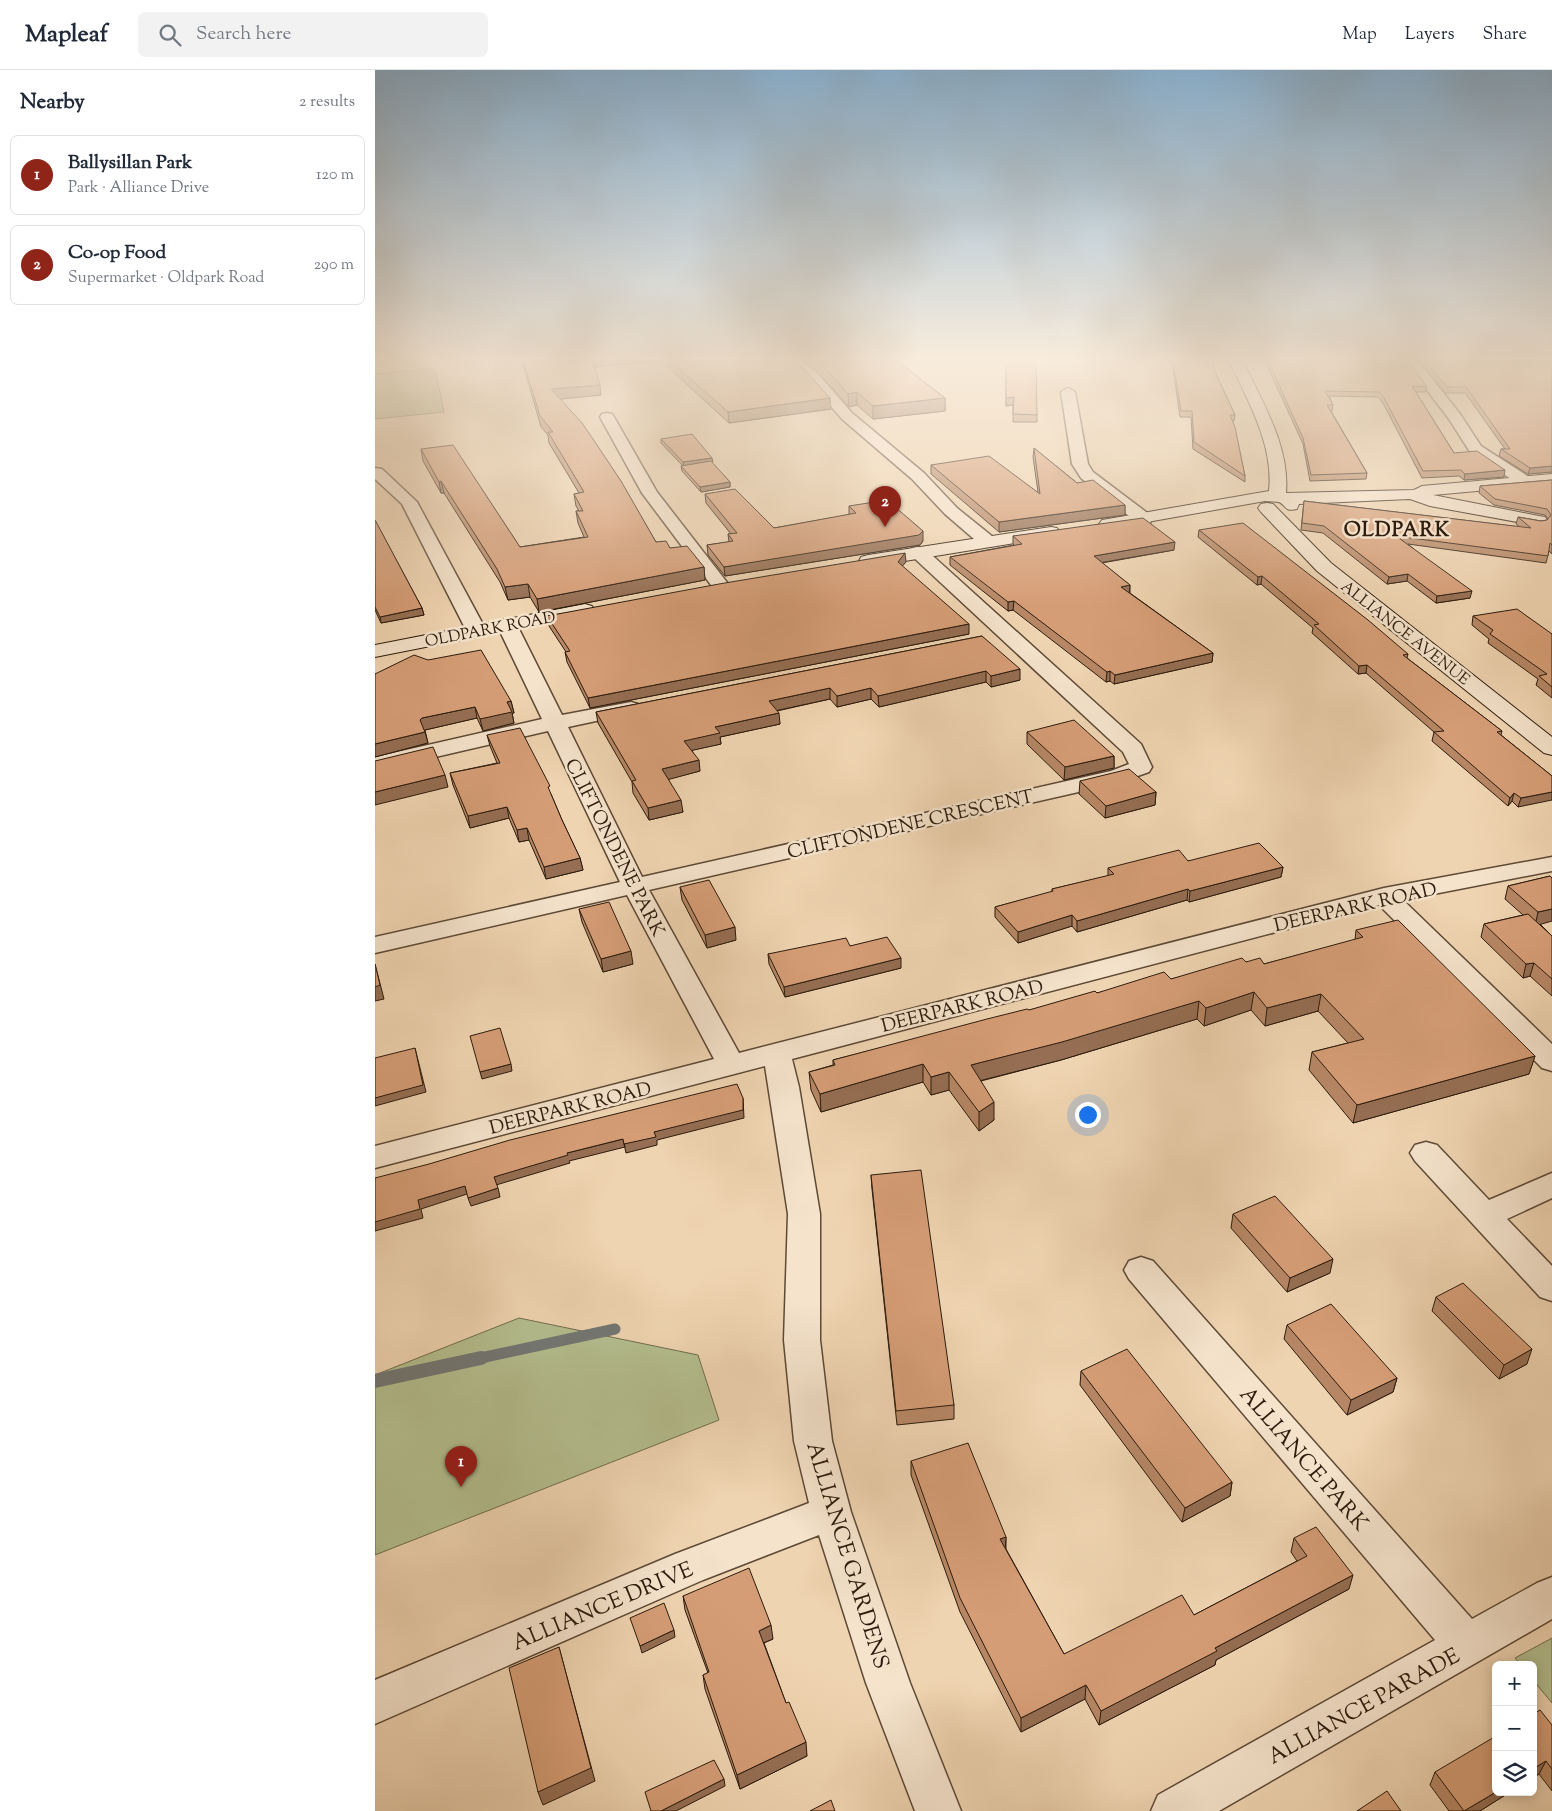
<!DOCTYPE html>
<meta charset="utf-8">
<style>
body{margin:0;font-family:"Sorts Mill Goudy",serif;background:#f2f2f3;color:#1f2937}
.controls{position:absolute;right:15px;bottom:15px;display:grid;overflow:hidden;border-radius:8px;box-shadow:0 2px 12px #0003}
.controls button{width:45px;height:45px;display:grid;place-items:center;padding:0;border:0;border-bottom:1px solid #e0e1e3;background:#fff;color:#1f2937;font:25px sans-serif}
.you{position:absolute;left:712px;top:1044px;width:18px;height:18px;margin:-12px;border:4px solid #fff;border-radius:50%;background:#1a73e8;box-shadow:0 0 0 8px #1a73e833}
.badge{display:grid;place-items:center;width:32px;height:32px;border-radius:50%;background:#8f2418;color:#fff;font-size:16px;font-weight:700}
.pin{position:absolute;translate:-50% -41px;filter:drop-shadow(0 1px 2px #0008)}
.pin::after{content:'';position:absolute;top:26px;width:18px;height:15px;background:inherit;clip-path:polygon(0 0,100% 0,50% 100%)}
.list{margin:0;padding:0;list-style:none}
h2{display:flex;justify-content:space-between;align-items:center;height:65px;margin:0;padding:0 20px;font-size:21px}
h2 small{font-size:16px;font-weight:400;color:#747a83}
.list li{display:grid;grid-template-columns:32px 1fr auto;gap:15px;align-items:center;box-sizing:border-box;height:80px;margin:0 10px 10px;padding:0 10px;border:1px solid #e0e1e3;border-radius:8px}
.list b{display:block;font-size:19px;white-space:nowrap}
.list p{margin:0;font-size:16px;white-space:nowrap;color:#747a83}
.list em{font-size:16px;font-style:normal;color:#747a83}
.icon{flex:none;width:28px;height:28px;fill:none;stroke:currentColor;stroke-width:2;stroke-linecap:round;stroke-linejoin:round}
.map{position:relative;flex:none;width:1177px;height:1741px;overflow:hidden}
header{display:flex;align-items:center;gap:30px;box-sizing:border-box;height:70px;padding:0 25px;background:#fff;border-bottom:1px solid #e0e1e3}
header strong{font-size:24px}
nav{display:flex;gap:28px;margin-inline-start:auto;font-size:18px}
.search{width:350px;height:45px;background:#f2f2f3;display:flex;align-items:center;gap:12px;box-sizing:border-box;padding:0 18px;border-radius:8px;color:#747a83;font-size:19px}
main{display:flex}
aside{flex:1;background:#fff}
.map>svg:first-child{display:block}
.green{fill:#b4be8f;stroke:#706c4e}
.lines{fill:none;stroke-linecap:round;stroke-linejoin:round}
.stream-far1{stroke:#727774;stroke-width:11}
.stream{stroke:#727774;stroke-width:14}
.street-casing{stroke:#5d4936;stroke-width:3}
.secondary-casing{stroke:#2c1b0d;stroke-width:2}
.street{fill:#f5e3cc;fill-rule:evenodd}
.secondary{fill:#f5e3cc;fill-rule:evenodd}
.wall{fill:#b78765;stroke:#2c1b0d}
.shaded-wall{fill:#956e53;stroke:#2c1b0d}
.building{fill:#d59d76;stroke:#2c1b0d}
.labels{text-anchor:middle;stroke-width:5;stroke-linejoin:round;paint-order:stroke}
.far-street-label{font-size:16px;fill:#2c1b0d;stroke:#f5e3cc}
.street-label{font-size:19px;fill:#2c1b0d;stroke:#f5e3cc}
.far-district-label{font-size:20px;font-weight:bold;letter-spacing:1px;fill:#2c1b0d;stroke:#f5e3cc}
.near-street-label{font-size:22px;fill:#2c1b0d;stroke:#f5e3cc}
</style>
<header>
<strong>Mapleaf</strong>
<div class="search"><svg class="icon" aria-label="search" viewBox="0 0 24 24"><circle cx="10" cy="10" r="6"/><path d="M15 15l6 6"/></svg>Search here</div>
<nav><a>Map</a><a>Layers</a><a>Share</a></nav>
</header>
<main>
<aside>
<h2>Nearby<small>2 results</small></h2>
<ul class="list">
<li><span class="badge">1</span><div><b>Ballysillan Park</b><p>Park · Alliance Drive</p></div><em>120 m</em></li>
<li><span class="badge">2</span><div><b>Co-op Food</b><p>Supermarket · Oldpark Road</p></div><em>290 m</em></li>
</ul>
</aside>
<div class="map">
<svg width="1177" height="1741" viewBox="0 0 1177 1741">
<rect width="100%" height="100%" fill="#efd4b1"/>
<filter id="stains"><feTurbulence type="fractalNoise" baseFrequency=".004" numOctaves="4"/><feColorMatrix values="0 0 0 0 .2 0 0 0 0 .09 0 0 0 0 .02 0 0 0 .5 -.17"/></filter>
<radialGradient id="worn" r=".72"><stop offset=".6" stop-color="#630" stop-opacity="0"/><stop offset="1" stop-color="#630" stop-opacity=".3"/></radialGradient>
<!-- green -->
<path class="green" d="M60,298l9,44 -69,7v-45z
M144,1248l179,37 21,65 -344,135v-180z
M1177,1568v65l-19,-23v-15h-12l-6,-7z"/>
<g class="lines">
<!-- stream-far1 -->
<path class="stream-far1" d="M101,1289l139,-30"/>
<!-- stream -->
<path class="stream" d="M0,1311l106,-23"/>
<defs>
<path id="street" d="M411,291h14l16,11 36,41 72,60 33,35 36,29 3,4 -3,4 -6,1 -6,-1 -36,-31 -33,-35 -70,-60 -36,-41z
M1030,291h13l42,53 21,32 51,33 2,3 -2,3h-12l-50,-33 -21,-33z
M693,318l7,4 13,72 5,8 57,43 2,4 -2,4h-12l-57,-45 -9,-14 -11,-72z
M232,343l5,1 2,3 43,75 72,93 -3,4 -6,1 -6,-1 -72,-96 -42,-76 2,-3z
M0,398l7,1 35,33 69,128 -3,4 -7,2 -7,-2 -3,-4 -64,-126 -27,-25z
M543,477l6,1 217,196 11,23 -3,5 -31,11 -469,107 90,163 645,-165 168,-31v14l-149,29 149,144v27l-10,-3 -163,-163 -587,154 7,28 21,127v126l12,101 19,71 59,171 51,128h-46l-49,-128 -47,-148 -116,45 -328,144v-44l300,-126 134,-51 -15,-62 -10,-101 4,-126 -23,-148 -390,102v-22l339,-87 -87,-164 -252,58v-16l245,-55 -72,-151 -173,40v-14l167,-38 -45,-94 3,-4 7,-2 7,2 3,4 45,90 69,-13 7,2 3,4 -3,4 -70,15 74,150 469,-106 18,-7 -6,-12 -211,-196 -3,-4 3,-4z
M1051,1072l11,3 52,55 63,-27v25l-45,21 45,47v35l-12,-4 -125,-136 -5,-8 5,-8z
M766,1187l12,4 319,358 65,-36 15,-6v42l-333,192h-68l7,-16 277,-155 -306,-361 -5,-9 5,-9z"/>
<path id="secondary" d="M854,291h14c19,41 47,85 43,132l128,-3 8,-4 130,-12v10l-119,11 106,21 6,1 3,4 -3,4 -6,1 -109,-20 -20,-7 -111,5 -2,5c-13,3 -10,-3 -18,-7l-14,-1 -157,28 -6,-1 -3,-4 3,-4 6,-1 161,-28c5,-46 -21,-90 -40,-130z
M892,433l6,1 58,59 221,174v18l-8,-2 -227,-182 -56,-59 -3,-4 3,-4z
M676,457l6,1 3,4 -3,4 -189,31 -7,-2 -2,-4 2,-4 7,-2z
M210,534l7,2 3,4 -3,4 -217,43v-12z"/>
</defs>
<!-- street casing -->
<use href="#street" class="street-casing"/>
<!-- secondary casing -->
<use href="#secondary" class="secondary-casing"/>
<!-- street -->
<use href="#street" class="street"/>
<!-- secondary -->
<use href="#secondary" class="secondary"/>
</g>
<!-- wall -->
<path class="wall" d="M147,291h272l37,48 -102,14 -68,-62 -66,6 6,28 -41,4 96,143 14,6 34,19 1,13 -166,32 -9,-15 -22,3 -8,-18 -56,-89h-3l-18,-32 -2,-12 99,98 64,-10 -6,-14 -2,-12h3l-3,-5 -2,-12 5,-1 -30,-50 -1,-8 -7,-8z
M428,291h94l48,37v13l-72,8 -16,-14 -8,2 -32,-36z
M631,291l31,54v7h-24v-17l-7,1z
M795,291h42l3,11 20,43 -1,6h-2l13,55v6l-52,-33 -2,-32h-11l-7,-49z
M890,291h143l19,26 -1,5h-10l38,61 50,24 -40,3 -5,-4 -37,2 -39,-75 -5,-6 -49,-1 4,9 -1,6h-1l36,62 -1,6 -56,2 -7,-37z
M1044,291h133v111l-24,2 -29,-18 2,-7h4l-40,-56h-20z
M286,369l52,23 -1,1 18,19v5l-29,5 -19,-21 -1,-5h2l-22,-23z
M659,378l43,35 48,22v10l-126,17 -68,-58v-9l107,27 -5,-35z
M1177,410v74l-3,-3 -3,12 -138,-19 62,54 -34,5 -29,-22 -20,3 -64,-51 -22,-3 3,-29 216,26 -4,-3 2,-7 23,4 6,-1 1,-1 -3,-4 -51,-10 -15,-12 1,-7z
M330,424l69,34 75,-13v-9l74,35 -3,4 -195,31 -17,-21 -1,-10 22,-3 -1,-8h3l-25,-31z
M0,450l47,88 2,7 -43,8 -6,-13z
M824,460l209,124 -1,4 95,73 -1,4 51,41 -34,31 -6,-6 -4,5 -76,-65 2,-9 -68,-59 -8,1 -46,-41 1,-5 -52,-44 -4,1 -59,-48z
M638,466l161,14 -72,13 28,22v8l83,60 -1,9 -98,22 -4,-3 -4,1 -93,-72 -5,1 -58,-46v-8l64,-12 -1,-1z
M531,492l-4,4 67,68 -379,74 -23,-46 -2,-10h1l-17,-26 -2,-10z
M1098,546l79,18v64l-16,-13 2,-6 -50,-36 1,-4 -17,-14z
M607,566l38,44 -29,7 -5,-5 -107,25 -8,-8 -34,8 -7,-8 -53,12 3,13 -60,13 1,7 -29,6 8,21 -32,8 15,33 -34,8 -16,-27 -1,-11 -34,-59 -2,-11z
M0,604l136,27 3,12h-2l2,10 -31,8 -6,-13 -52,12 3,13 -53,14z
M652,662l87,24v12l-50,12 -37,-36z
M112,665l64,59 11,26 18,38 3,12 -37,9 -17,-39 -10,2 -10,-24 -39,10 -17,-43 -3,-12 47,-10 -7,-17z
M705,711l76,11 -1,13 -50,13 -26,-24z
M813,791l95,6 -2,10 -92,25 -2,-2 -110,32 -5,-6 -54,17 -23,-26v-10l57,-15v-3l56,-13v-8z
M1175,806l-10,48 12,12v60l-22,-20 -7,2 -42,-41 3,-13 39,-9 -18,-16 3,-13z
M305,817l56,53 -29,8 -25,-48z
M204,839l54,55 -30,8 -21,-50z
M981,860l179,126 -6,18 -176,49 -44,-53 3,-18 36,-9 -30,-32 -53,15 -14,-16 -47,16 -7,-7 -136,41 -80,21 13,39 -15,11 -30,-41 -18,5 -8,-13 -102,30 -10,-22 -2,-18 24,-7v-5l264,-67 74,-14 75,-17 18,2 91,-24z
M475,876l51,22 -116,29 -16,-33 -1,-10z
M496,1105l83,230v14l-57,6 -25,-236z
M858,1144l97,59 -43,19 -56,-64z
M1061,1227l91,67 -28,15 -67,-68z
M912,1255l110,53 -4,14 -46,23 -63,-76z
M706,1301l151,111 -2,14 -48,26 -102,-137z
M536,1391l95,76v12l58,105 130,-39 103,-54 -6,-9 3,-14 55,51 -133,71 -1,5 -116,60 -14,-26 -64,33 -61,-120 -49,-137z
M308,1526l90,43 -9,4 22,60 21,53 -67,33 -35,-100 -2,-14 5,-2 -23,-63z
M1158,1644l19,11v66l-13,-17 -6,4z
M1060,1702l61,20h14l-30,19h-31l-19,-26z"/>
<!-- shaded-wall -->
<path class="shaded-wall" d="M217,291h69l-68,6z
M225,315l1,10 -49,5 -1,-11z
M482,322v13l-8,2 -1,-13z
M639,327l-1,8 -7,1v-8z
M455,328l1,11 -102,14 -1,-11z
M570,328v13l-72,8v-13z
M337,388l1,4 -29,5 -1,-5z
M1177,396v6l-24,2 2,-6z
M1130,400l-1,7 -40,3 1,-6z
M66,411l3,12h-3l-2,-11z
M355,412v5l-29,5 -1,-5z
M750,435v10l-126,17v-10z
M548,461v10l-3,4 -195,31 -1,-9z
M800,472l-1,8 -81,14 1,-8z
M530,483l1,9 -8,9v-9z
M329,497l1,13 -166,32 -2,-13z
M1033,504l-1,7 -20,3 2,-7z
M887,506l-1,8 -4,1 1,-8z
M153,514l2,13 -22,3 -3,-13z
M755,515l-1,9 -8,-7z
M1097,521l-2,7 -34,5 1,-7z
M639,531l-1,9 -5,1v-9z
M47,538l2,7 -43,8 -1,-6z
M594,554v10l-379,74 -2,-10z
M838,583l-1,9 -98,22 1,-9z
M992,595l-1,8 -8,1 1,-8z
M645,599v11l-29,7v-11z
M611,601v11l-107,25 -1,-11z
M735,601v10l-4,1 1,-10z
M455,618v11l-60,13 -1,-11z
M496,618v11l-34,8v-11z
M136,631l3,12h-2l2,10 -31,8 -3,-12 27,-17z
M100,637l2,11 -52,12 -2,1 -3,-11 2,-2z
M404,643l1,11 -60,13 1,7 -36,8 -1,-11 31,-14z
M50,662l3,11 -53,14v-13z
M739,686v12l-50,12 1,-13z
M324,690l1,11 -37,10 -1,-12z
M70,705l3,12 -73,18v-13z
M781,722l-1,13 -50,13 1,-12z
M1177,722v8l-34,7 3,-9z
M1139,723l-2,8 -4,5 2,-8z
M306,730l2,12 -34,8 -1,-12z
M132,737l2,11 -39,10 -2,-12z
M152,758l2,12 -10,2 -2,-12z
M205,788l3,12 -37,9 -2,-12z
M908,797l-2,10 -92,25 1,-11z
M813,819l-1,11 -110,32v-11z
M1177,839v12l-17,5 3,-14z
M697,845v11l-54,17v-11z
M360,857l1,13 -29,8 -2,-13z
M256,881l2,13 -30,8 -2,-13z
M526,888v10l-116,29 -1,-10z
M1159,893l-4,13 -7,2 3,-14z
M0,894l9,35 -9,2z
M879,922l-3,18 -47,16 2,-18z
M946,924l-3,17 -53,15 2,-18z
M824,931l-2,18 -136,41 -90,23v-18z
M40,978l11,44 -51,14v-8z
M1160,986l-6,18 -176,49 4,-18z
M136,994l1,7 -30,8 -2,-7z
M548,994v18l-102,30 -1,-18z
M574,1002v18l-18,5v-18z
M368,1028l1,20 -87,22v5l-31,8 -2,-9 30,-12z
M619,1032v18l-15,11v-19z
M248,1069l2,8 -56,14 1,2 -74,22 -2,-8 73,-24z
M90,1116l2,8 -46,15 2,9 -48,13v-9l43,-22z
M123,1118l2,9 -29,9 -3,-8z
M958,1189l-3,14 -43,19 3,-14z
M1157,1279l-5,15 -28,15 5,-14z
M1022,1308l-4,14 -46,23 4,-15z
M857,1412l-2,14 -48,26 3,-14z
M631,1467l-1,14 -5,-12z
M978,1505l-4,14 -133,71 -1,5 -116,60 2,-14 114,-63z
M396,1555l2,14 -12,5 -2,-13z
M299,1560l1,7 -33,16 -2,-7z
M184,1577l36,134 -52,24 -5,-13z
M711,1615l-1,14 -64,33v-14z
M431,1672l1,14 -67,33 -3,-14z
M1171,1691l-7,13 -6,4v-9z
M349,1709l1,7 -49,25h-15z
M1121,1722h14l-30,19h-16z"/>
<!-- building -->
<path class="building" d="M148,291h70l7,24 -49,4 31,34 11,16 28,42 35,61 10,-1 4,7 17,-2 17,21 -167,32 -9,-15 -23,3 -8,-18 -56,-88 -2,1 -18,-33 32,-4 67,102 68,-10 -12,-26h7l-9,-17 10,-2 -36,-60h5l-13,-16z
M295,291h124l10,8 26,29 -102,14z
M444,291h78l48,37 -72,8 -16,-14 -9,2z
M631,291h30l1,54 -24,-1 1,-17 -8,1z
M798,291h39l3,11 20,43h-5l5,12 10,49 -51,-34 -2,-31h-11z
M893,291h140l19,26 -15,-1 42,67 23,-2 28,19 -40,4 -4,-4 -38,1 -39,-73 -5,-6 -54,-1 8,14h-6l40,68 -56,2 -8,-37z
M1050,291h127v105l-22,2 -29,-19h9l-44,-62h-19z
M317,364l20,24 -29,4 -22,-23z
M659,378l43,35 16,-3 32,25 -126,17 -68,-57 58,-9 51,38z
M336,391l19,21 -30,5 -19,-21z
M1177,410v65l-2,-2 -2,13 -152,-20 76,55 -35,5 -29,-22 -19,3 -65,-51 -22,-3 2,-22 227,27 -13,-11 23,4 6,-1 4,-5 -4,-6 -52,-10 -15,-13z
M360,419l39,39 82,-15 -7,-7 38,-6 36,31 -4,4 -195,32 -17,-22 26,-4 -5,-7 9,-1 -32,-39z
M768,448l32,24 -81,14 36,29 -9,2 92,66 -98,22 -5,-4 -3,1 -93,-71 -6,1 -58,-45 72,-13 -9,-8z
M0,450l47,88 -42,9 -5,-10z
M868,453l125,97 40,34 -5,1 99,76 -5,1 55,44v16l-31,6 -7,-5 -4,5 -76,-66 10,-1 -77,-66 -8,1 -45,-41 5,-1 -57,-48 -4,1 -59,-47z
M530,483l-7,9 71,62 -381,74 -23,-46 5,-1 -23,-35 172,-32z
M1142,539l35,25v53l-13,-11 8,-2 -57,-40 3,-4 -20,-14z
M607,566l38,33 -29,7 -5,-5 -108,25 -7,-8 -34,8 -7,-8 -61,13 10,12 -64,14 5,6 -36,8 15,19 -37,9 19,31 -33,8 -16,-27 4,-1 -40,-68z
M106,580l30,51 -4,1 5,10 -32,7 -5,-12 -53,11 -2,2 5,12 -50,12v-70l39,-19 14,5z
M699,650l40,36 -49,11 -38,-35z
M145,658l30,58 -2,1 14,33 18,38 -36,9 -17,-39 -10,2 -10,-23 -39,9 -18,-43 50,-10 -13,-28z
M58,677l12,28 -70,17v-31z
M754,699l27,23 -50,14 -26,-25z
M884,773l24,24 -93,24 -2,-2 -111,32 -5,-6 -54,17 -23,-25 58,-16 -1,-2 62,-15 -6,-6 71,-18 9,11z
M1175,806l2,2v31l-14,3 -30,-26z
M334,810l26,47 -30,8 -25,-48z
M234,832l22,49 -30,8 -22,-50z
M1153,844l24,22v43l-18,-16 -8,1 -42,-40z
M1023,850l137,136 -178,49 -45,-53 52,-13 -43,-45 -54,14 -13,-16 -48,16 -7,-7 -137,41 -91,23 23,37 -15,10 -30,-40 -18,5 -8,-13 -103,30 -11,-22 26,-7 -2,-5 154,-41 40,-10 2,1 66,-19 2,2 67,-21 7,7 71,-21 4,4 14,-4 4,6 99,-27 -7,-7z
M512,867l14,21 -117,29 -16,-33 78,-16 4,8z
M0,894l5,21 -5,2z
M125,958l11,36 -31,8 -10,-36z
M40,978l8,37 -48,13v-40z
M362,1014l6,14v12l-89,22 2,5 -32,7 -1,-5 -56,14 1,2 -74,22 4,11 -30,10 -3,-12 -47,14 2,9 -45,13v-44l54,-14 81,-24z
M546,1100l33,235 -58,6 -25,-236z
M900,1126l58,63 -43,19 -57,-64z
M1088,1213l69,66 -28,16 -68,-68z
M956,1234l66,74 -46,22 -64,-75z
M752,1279l105,133 -47,26 -104,-137z
M593,1373l38,94 -6,2 64,115 118,-59 12,20 113,-59 -13,-18 22,-11 37,48 -138,73 2,3 -116,60 -15,-26 -65,33 -61,-120 -49,-137z
M374,1498l22,57 -12,6 27,72 3,-1 17,40 -69,33 -34,-100 6,-3 -26,-76z
M289,1533l10,27 -34,16 -10,-28z
M184,1577l32,121 -53,24 -29,-124z
M1165,1640l12,15v44l-6,-8 -13,8v-55z
M1121,1666v56l-32,19 -29,-39z
M339,1690l10,19 -63,32h-10l-6,-19z
M1012,1721l14,20h-44z
M456,1730l4,11h-25z"/>
<!-- sky -->
<linearGradient id="sky" x2="0" y2="1"><stop stop-color="#8bb4d5"/><stop offset="0.54" stop-color="#f8ecdc"/><stop offset="1" stop-color="#f8ecdc" stop-opacity="0"/></linearGradient>
<rect width="1177" height="534" fill="url(#sky)"/>
<g class="labels">
<!-- far-street labels -->
<g class="far-street-label">
<text transform="translate(115 558) rotate(-11)" y="6">OLDPARK ROAD</text>
<text transform="translate(1031 562) rotate(38)" y="6">ALLIANCE AVENUE</text>
</g>
<!-- street labels -->
<g class="street-label">
<text transform="translate(535 753) rotate(-13)" y="7">CLIFTONDENE CRESCENT</text>
<text transform="translate(241 777) rotate(63)" y="7">CLIFTONDENE PARK</text>
<text transform="translate(980 836) rotate(-13)" y="7">DEERPARK ROAD</text>
<text transform="translate(587 935) rotate(-14)" y="7">DEERPARK ROAD</text>
<text transform="translate(195 1037) rotate(-14)" y="7">DEERPARK ROAD</text>
</g>
<!-- far-district labels -->
<g class="far-district-label">
<text x="1022" y="466">OLDPARK</text>
</g>
<!-- near-street labels -->
<g class="near-street-label">
<text transform="translate(930 1388) rotate(49)" y="8">ALLIANCE PARK</text>
<text transform="translate(474 1485) rotate(73)" y="8">ALLIANCE GARDENS</text>
<text transform="translate(227 1535) rotate(-23)" y="8">ALLIANCE DRIVE</text>
<text transform="translate(988 1635) rotate(-29)" y="8">ALLIANCE PARADE</text>
</g>
</g>
<rect width="100%" height="100%" filter="url(#stains)"/>
<rect width="100%" height="100%" fill="url(#worn)"/>
</svg>
<div class="controls">
<button>+</button>
<button>−</button>
<button><svg class="icon" aria-label="layers" viewBox="0 0 24 24"><path d="M12 4l9 5-9 5-9-5zM3 14l9 5 9-5"/></svg></button>
</div>
<div class="you"></div>
<div class="pin badge" style="left:86px;top:1417px">1</div>
<div class="pin badge" style="left:510px;top:457px">2</div>
</div>
</main>
